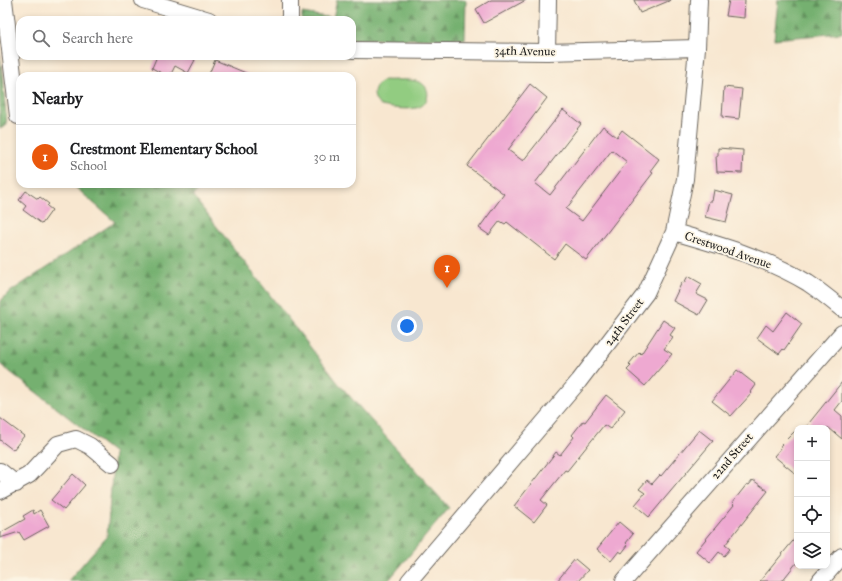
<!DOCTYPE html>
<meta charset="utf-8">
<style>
body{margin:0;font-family:"IM FELL Great Primer",serif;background:#f2f2f2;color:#202124}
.controls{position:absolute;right:12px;bottom:12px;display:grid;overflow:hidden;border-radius:8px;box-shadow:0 2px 6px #0003}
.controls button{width:36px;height:36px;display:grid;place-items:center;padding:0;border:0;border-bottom:1px solid #e0e0e0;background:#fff;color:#202124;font:20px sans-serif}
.you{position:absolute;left:407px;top:326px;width:14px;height:14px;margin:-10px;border:3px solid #fff;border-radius:50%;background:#1a73e8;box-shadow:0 0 0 6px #1a73e833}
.badge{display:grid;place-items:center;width:26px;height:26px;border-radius:50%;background:#ea580c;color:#fff;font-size:13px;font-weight:700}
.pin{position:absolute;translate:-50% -33px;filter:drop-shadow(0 1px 2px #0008)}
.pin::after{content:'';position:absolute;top:21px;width:14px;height:12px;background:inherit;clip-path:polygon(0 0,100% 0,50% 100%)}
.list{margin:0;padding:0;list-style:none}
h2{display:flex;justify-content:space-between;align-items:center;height:52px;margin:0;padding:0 16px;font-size:17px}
h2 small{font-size:13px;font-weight:400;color:#757577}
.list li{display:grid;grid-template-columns:26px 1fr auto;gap:12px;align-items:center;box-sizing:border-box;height:64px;padding:0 16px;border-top:1px solid #e0e0e0}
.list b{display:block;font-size:15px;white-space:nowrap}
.list p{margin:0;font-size:13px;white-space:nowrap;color:#757577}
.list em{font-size:13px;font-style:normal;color:#757577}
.icon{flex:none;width:22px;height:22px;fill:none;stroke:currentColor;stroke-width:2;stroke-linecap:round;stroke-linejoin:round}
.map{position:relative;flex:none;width:842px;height:581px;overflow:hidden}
.search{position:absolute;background:#fff;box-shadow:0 2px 6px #0003;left:16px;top:16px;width:340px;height:44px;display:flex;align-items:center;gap:10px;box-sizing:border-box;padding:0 14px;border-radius:12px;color:#757577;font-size:15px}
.panel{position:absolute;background:#fff;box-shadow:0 2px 6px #0003;left:16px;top:72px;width:340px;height:116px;border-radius:12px}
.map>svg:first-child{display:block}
.forest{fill:url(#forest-firs);stroke:#486646}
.park{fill:#92cc81;stroke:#57744e}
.building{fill:#eea9d1;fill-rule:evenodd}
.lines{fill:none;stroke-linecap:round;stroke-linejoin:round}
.minor-casing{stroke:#69635b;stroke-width:18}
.minor{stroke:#fff;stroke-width:16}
.labels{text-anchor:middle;stroke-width:3.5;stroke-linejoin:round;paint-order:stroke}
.street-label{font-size:12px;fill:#1c1c1c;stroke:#fcf5e5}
</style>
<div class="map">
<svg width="842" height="581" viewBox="0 0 842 581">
<defs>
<pattern id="forest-firs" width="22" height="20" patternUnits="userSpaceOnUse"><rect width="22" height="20" fill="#75b06f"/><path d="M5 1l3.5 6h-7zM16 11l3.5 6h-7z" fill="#5f8e5a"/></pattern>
</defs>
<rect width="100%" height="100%" fill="#fcf5e5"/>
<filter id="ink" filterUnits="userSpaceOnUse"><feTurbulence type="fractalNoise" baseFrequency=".025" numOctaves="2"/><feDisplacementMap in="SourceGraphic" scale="8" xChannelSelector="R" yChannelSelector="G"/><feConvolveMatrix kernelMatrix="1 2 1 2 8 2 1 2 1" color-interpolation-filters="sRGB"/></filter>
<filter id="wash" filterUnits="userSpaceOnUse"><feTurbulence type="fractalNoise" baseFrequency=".012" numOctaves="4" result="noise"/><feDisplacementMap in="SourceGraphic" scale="16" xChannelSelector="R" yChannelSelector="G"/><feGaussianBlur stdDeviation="0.9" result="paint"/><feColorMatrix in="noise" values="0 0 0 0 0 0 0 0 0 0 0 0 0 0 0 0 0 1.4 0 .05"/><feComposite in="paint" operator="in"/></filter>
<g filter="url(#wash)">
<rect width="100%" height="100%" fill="#f8e7d0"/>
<!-- forest -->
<path class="forest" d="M337,0h129l-1,39h-113v-19h-50v-7l31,5z
M778,0h64v33l-68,6z
M0,54l7,71 -7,4z
M72,184h132l-11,12 146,188 110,124 -61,73h-320l39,-45 7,-83 -114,-89v-62l7,-8 108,-72z"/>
<!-- park -->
<path class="park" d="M384,80c10,1 25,-2 35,2 14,5 10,24 -3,26 -10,2 -25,0 -35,-2 -11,-8 -8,-21 3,-26z"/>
<g id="blocks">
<!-- building -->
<path class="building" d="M491,0h35l-42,23 -8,-14z
M634,0h37l-31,13z
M729,0h16l-1,18 -18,-2z
M157,56h31l7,4 -7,13 -13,-7 -5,10h-3l-15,-8z
M215,60l38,16h-39l-5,-2z
M530,84l17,14 -39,52 15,11 40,-51 18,14 -46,59 15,12 53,-69 14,11 5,-7 37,29 -9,12 3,2 -67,87 -21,-16 -11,15 -47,-37 -2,2 -5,-3 -11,14 -10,-7 25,-34 -37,-28zM612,150l15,12 -45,59 -16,-12z
M724,87l18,2 -3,30 -17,-2z
M718,148l25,2 -1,23 -25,-1 -1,-16h2z
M714,190l19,5 -7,27 -21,-5 4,-16h3z
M26,191l12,8 2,-2 9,7 -2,2 5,4 -10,14 -19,-14 3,-4 -7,-6z
M688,276l14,8 -6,10 12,6 -9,15 -26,-14 9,-19 2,1z
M787,312l15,12 -18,26 -1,-1 -4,5 -22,-16 9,-13 7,6z
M663,320l12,8 -5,7 3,2 -9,12 8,5 -27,32 -18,-16 4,-4 -2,-2 10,-12 2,2z
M737,370l19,15 -5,7 1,1 -21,23 -19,-15z
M842,382v19l-7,9 7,6v23l-13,-11h-24z
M606,395l19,15 -15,19 -6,-4 -37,46 -2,-1 -24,30 6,5 -13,17 -20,-16 42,-54 4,3 14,-18 -2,-2 11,-14 2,1z
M0,418l24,18 -11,14 -13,-10z
M797,429v46l-23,-19 8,-9 -2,-1z
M699,430l14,11 -64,76 -14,-12 10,-12 -6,-4 8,-9 5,4 8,-9 1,1z
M73,474l12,11 -21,25 -13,-10z
M753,480l15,11 -43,54 5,4 -6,7 -5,-4 -9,11 -14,-12 38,-46 -2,-2 15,-19 2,1z
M33,510l1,4 6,-4 9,16 -25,14 -5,-8 -19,6v-5l25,-14 -2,-3z
M619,522l14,12 -7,9 2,2 -6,8 -3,-2 -8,10 -14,-12z
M797,536v26l-15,19h-22z
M575,559l13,11 -10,11h-21z"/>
</g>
</g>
<g filter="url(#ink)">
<use href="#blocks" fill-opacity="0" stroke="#69635b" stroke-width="1"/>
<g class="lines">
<defs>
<path id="minor" d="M4,0l14,116
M143,0l66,20
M290,20v-20
M352,50l195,2 150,-4
M547,52l1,-52
M674,232c45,13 93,26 134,51 12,8 23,17 34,26
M0,471l16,13
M0,491l29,-16 29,-31 18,-5 14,7 22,18
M409,581l170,-200 67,-88 28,-61 11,-53 12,-131 2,-48
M624,581l218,-248
M820,581l22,-25"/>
</defs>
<!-- minor casing -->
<use href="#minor" class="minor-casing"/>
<!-- minor -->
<use href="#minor" class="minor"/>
</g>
</g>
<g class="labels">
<!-- street labels -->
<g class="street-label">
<text transform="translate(525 51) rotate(1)" y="4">34th Avenue</text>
<text transform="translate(728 250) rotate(19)" y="4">Crestwood Avenue</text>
<text transform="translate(624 322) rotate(-53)" y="4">24th Street</text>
<text transform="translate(732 456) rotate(-49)" y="4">22nd Street</text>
</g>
</g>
</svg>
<div class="controls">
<button>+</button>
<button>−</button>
<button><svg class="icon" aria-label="locate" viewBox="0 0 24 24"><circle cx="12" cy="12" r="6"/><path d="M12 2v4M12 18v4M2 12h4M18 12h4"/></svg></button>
<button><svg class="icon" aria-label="layers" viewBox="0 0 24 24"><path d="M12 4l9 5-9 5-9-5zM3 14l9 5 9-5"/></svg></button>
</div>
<div class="you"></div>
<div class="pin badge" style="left:447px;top:288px">1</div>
<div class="search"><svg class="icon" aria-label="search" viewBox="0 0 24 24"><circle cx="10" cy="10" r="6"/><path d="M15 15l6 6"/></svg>Search here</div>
<section class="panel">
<h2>Nearby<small></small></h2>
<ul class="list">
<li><span class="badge">1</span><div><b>Crestmont Elementary School</b><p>School</p></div><em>30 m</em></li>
</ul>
</section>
</div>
